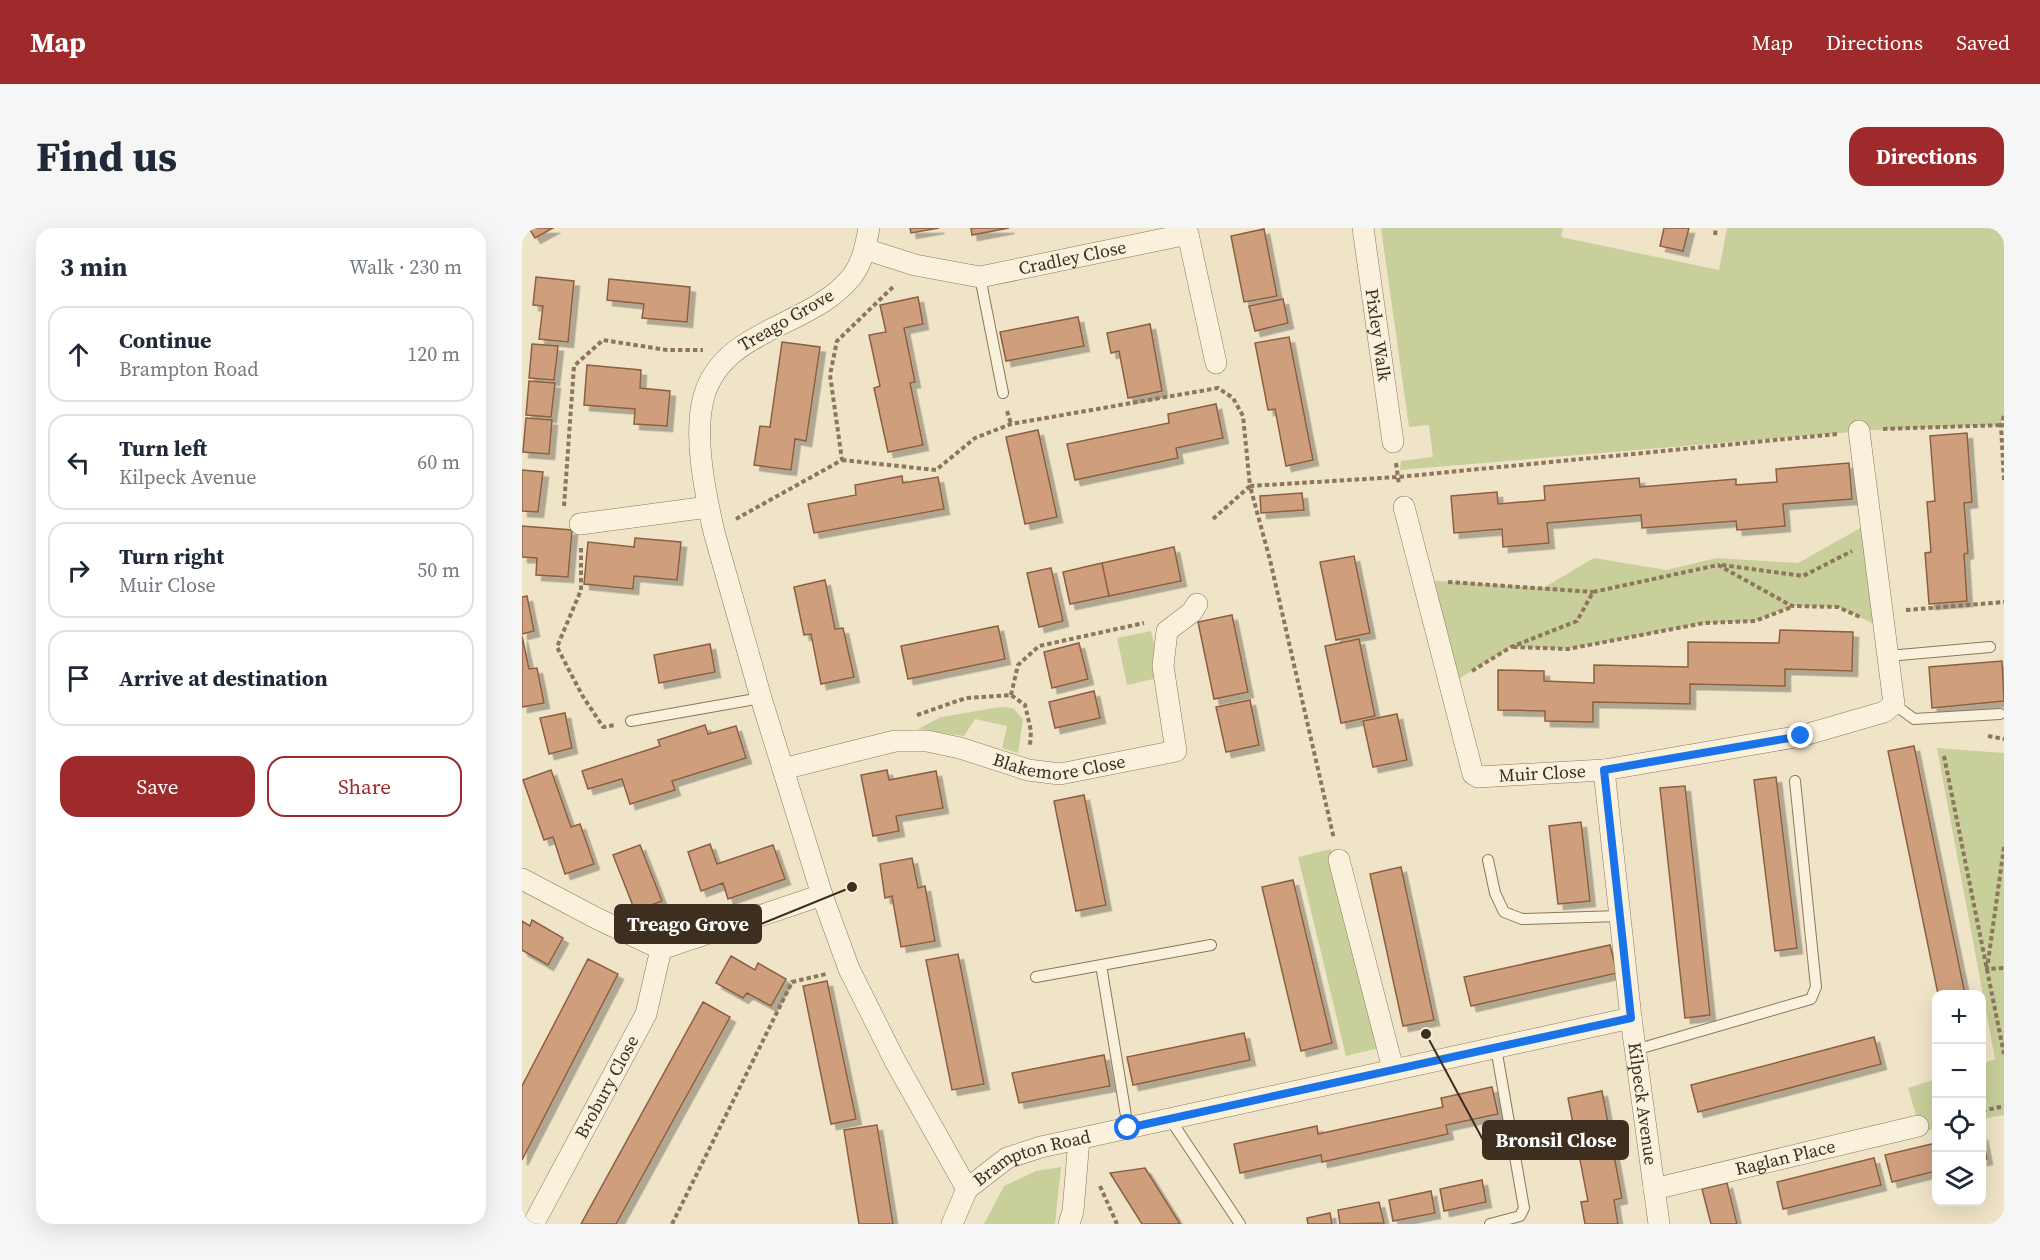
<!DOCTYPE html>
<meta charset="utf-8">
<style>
body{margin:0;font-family:"Source Serif 4",serif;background:#f6f6f7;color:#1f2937}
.controls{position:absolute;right:18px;bottom:18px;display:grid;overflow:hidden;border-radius:12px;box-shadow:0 6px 24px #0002}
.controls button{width:54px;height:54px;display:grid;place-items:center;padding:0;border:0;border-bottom:2px solid #e0e1e3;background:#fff;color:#1f2937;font:30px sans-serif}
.stop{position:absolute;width:18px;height:18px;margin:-14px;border:4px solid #1a73e8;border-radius:50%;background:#fff}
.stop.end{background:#1a73e8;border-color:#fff;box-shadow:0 2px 6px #0008}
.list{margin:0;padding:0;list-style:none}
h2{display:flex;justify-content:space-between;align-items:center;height:78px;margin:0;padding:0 24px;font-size:26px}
h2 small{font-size:20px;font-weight:400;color:#747a83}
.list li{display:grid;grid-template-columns:39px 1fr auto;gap:18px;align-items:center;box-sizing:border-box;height:96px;margin:0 12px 12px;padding:0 12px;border:2px solid #e0e1e3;border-radius:18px}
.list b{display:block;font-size:22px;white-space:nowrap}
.list p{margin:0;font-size:20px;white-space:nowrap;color:#747a83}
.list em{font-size:20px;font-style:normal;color:#747a83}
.actions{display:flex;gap:12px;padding:18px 24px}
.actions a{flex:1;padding:14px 0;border:2px solid #9e2a2b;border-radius:18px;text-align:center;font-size:21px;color:#9e2a2b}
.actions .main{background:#9e2a2b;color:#fff}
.icon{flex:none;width:33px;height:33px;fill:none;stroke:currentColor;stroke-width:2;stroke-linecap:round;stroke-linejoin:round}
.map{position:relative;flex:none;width:1482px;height:996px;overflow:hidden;border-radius:18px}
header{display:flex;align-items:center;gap:36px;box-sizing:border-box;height:84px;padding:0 30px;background:#9e2a2b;color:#fff}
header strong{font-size:28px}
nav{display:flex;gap:33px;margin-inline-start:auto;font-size:21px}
.intro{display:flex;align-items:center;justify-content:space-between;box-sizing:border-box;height:144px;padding:0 36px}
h1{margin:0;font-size:42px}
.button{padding:15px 27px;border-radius:18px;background:#9e2a2b;color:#fff;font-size:21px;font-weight:700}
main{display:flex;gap:36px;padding:0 36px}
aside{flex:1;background:#fff;border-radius:18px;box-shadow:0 6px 24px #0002}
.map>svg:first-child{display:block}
.green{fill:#c9cf9b}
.building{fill:#cf9f7d;stroke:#8d5f41;stroke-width:1.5;filter:url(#shadow)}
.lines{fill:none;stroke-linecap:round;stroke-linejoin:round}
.service-casing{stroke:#8d765c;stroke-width:12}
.minor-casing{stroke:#8d765c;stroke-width:22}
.path{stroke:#8d765c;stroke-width:4;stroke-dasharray:4.5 3;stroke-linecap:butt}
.service{stroke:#faf1dc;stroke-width:10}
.minor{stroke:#faf1dc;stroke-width:21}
.route{stroke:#1a73e8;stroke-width:8}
.labels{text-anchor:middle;stroke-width:4.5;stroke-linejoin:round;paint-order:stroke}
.street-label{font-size:18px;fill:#3d2e20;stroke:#f7eed8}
.leader{fill:none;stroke:#3d2e20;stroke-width:2}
.callout-dot{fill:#3d2e20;stroke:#f7eed8;stroke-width:2}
.callout{fill:#3d2e20;stroke:#3d2e20;stroke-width:2}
.callout-label{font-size:20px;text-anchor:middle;font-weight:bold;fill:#fff}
</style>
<header>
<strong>Map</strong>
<nav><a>Map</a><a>Directions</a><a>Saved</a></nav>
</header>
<div class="intro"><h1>Find us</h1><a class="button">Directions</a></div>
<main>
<aside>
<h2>3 min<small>Walk · 230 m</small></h2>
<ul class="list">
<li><svg class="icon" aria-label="ahead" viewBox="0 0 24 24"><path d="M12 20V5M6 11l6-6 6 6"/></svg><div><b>Continue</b><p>Brampton Road</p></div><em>120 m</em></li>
<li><svg class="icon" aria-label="left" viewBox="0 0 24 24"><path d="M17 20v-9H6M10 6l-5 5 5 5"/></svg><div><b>Turn left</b><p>Kilpeck Avenue</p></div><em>60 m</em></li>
<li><svg class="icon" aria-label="right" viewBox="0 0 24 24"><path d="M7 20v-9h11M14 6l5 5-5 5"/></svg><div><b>Turn right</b><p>Muir Close</p></div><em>50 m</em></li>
<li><svg class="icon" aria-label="arrive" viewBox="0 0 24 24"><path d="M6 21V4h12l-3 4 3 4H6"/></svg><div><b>Arrive at destination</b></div></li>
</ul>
<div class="actions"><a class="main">Save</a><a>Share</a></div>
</aside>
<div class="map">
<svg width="1482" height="996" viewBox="0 0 1482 996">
<defs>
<filter id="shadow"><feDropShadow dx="5.5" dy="5.5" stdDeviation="0" flood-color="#0004"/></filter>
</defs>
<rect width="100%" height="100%" fill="#f0e4c8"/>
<!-- green -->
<path class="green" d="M859,0h182l-2,9 158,33 8,-42h277v188l-3,9 -125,5 -476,40 1,-9 32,-4 -4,-32 -20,2z
M1349,294l14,107 -47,-22 -46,-1 -37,15 -51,2 -136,26 -57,-2 -61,37 -27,-104 120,8 51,-30 72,12 51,-12 81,5z
M629,403l11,46 -35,8 -10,-47z
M478,479l13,1 10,11 -5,34 -16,-5 5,-22 -32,-7 -11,17 -46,-7 23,-12z
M1415,520l67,5v362l-22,4v-55l13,-5z
M809,621l48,199 -33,8 -48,-199z
M1414,851v50l-15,3 -13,-44z
M539,939l-6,57h-71l20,-38 32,-15z"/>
<!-- building -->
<path class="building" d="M7,0h24l-18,10z
M388,0h29l-28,5z
M449,0h38l-37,7z
M1142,0h25l-6,23 -23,-5z
M742,1l13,67 -33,6 -13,-66z
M14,49l38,4 -6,61 -29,-3 4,-33 -10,-1z
M87,51l81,8 -3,35 -45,-4 2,-14 -37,-4z
M396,69l5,27 -19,4 11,54 -5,1 13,62 -35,7 -14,-64 6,-2 -11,-51 17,-3 -6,-27z
M761,71l5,24 -33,8 -6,-25z
M556,89l6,29 -78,15 -6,-29z
M628,96l12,67 -34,7 -9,-47 -8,2 -4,-20z
M767,109l24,123 -27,6 -11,-57 -7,1 -13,-67z
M260,114l38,5 -14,94 -11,-2 -4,31 -37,-5 6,-39 10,1z
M10,116l26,2 -4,34 -25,-2z
M65,137l54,5 -1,18 30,3 -3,35 -33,-2 1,-15 -51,-4z
M7,153l26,2 -4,34 -25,-2z
M694,176l7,34 -47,10 2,10 -103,22 -8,-36 102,-21 -1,-9z
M4,190l26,2 -3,34 -26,-2z
M516,202l19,87 -32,7 -19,-87z
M1445,205l5,69 -8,1 4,50 -4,1 3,47 -38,3 -4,-51 6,-1 -4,-50 8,-1 -5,-65z
M1327,235l3,36 -69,5 2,22 -48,4 -1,-9 -94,7 -1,-13 -94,8 2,20 -46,4 -1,-18 -48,4 -3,-37 46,-4 1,12 47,-4 -1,-14 95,-8 1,9 96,-8v6l41,-3 -1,-13z
M0,242l21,2 -5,40 -16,-1z
M380,248l1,7 35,-6 6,32 -130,24 -6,-29 48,-9 -1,-10z
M780,265l2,17 -43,3 -1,-17z
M0,298l50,4 -4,47 -32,-2 1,-17 -15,-1z
M113,310l46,4 -4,38 -43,-4 -1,13 -49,-5 4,-42 46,5z
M652,319l7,34 -72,15 -7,-33z
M832,328l16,77 -34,7 -16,-78z
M580,335l7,33 -39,8 -7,-32z
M529,340l12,53 -24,6 -12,-54z
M303,352l10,49 8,-1 11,49 -33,7 -10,-50 -7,1 -10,-48z
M5,368l7,35 -12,3v-37z
M710,387l16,77 -34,7 -16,-77z
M476,398l7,33 -97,20 -7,-33z
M1258,402l73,2 -1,39 -67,-2v17l-95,-2v20l-97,-2v20l-48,-1v-10l-47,-1v-40l46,1v10l50,2v-18l94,2v-25l91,1z
M0,408l7,33 8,-1 7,35 -22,4z
M837,411l16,77 -34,7 -16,-77z
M557,415l9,36 -36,9 -8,-36z
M188,416l5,28 -56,11 -5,-28z
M1480,433l2,40 -72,7 -3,-41z
M572,463l6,27 -45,10 -6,-26z
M728,472l9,45 -33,7 -10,-45z
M43,485l7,35 -23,6 -9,-36z
M875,486l10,46 -34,7 -10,-46z
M183,497l3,9 28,-8 10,32 -74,23 3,9 -45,14 -8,-25 -34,10 -6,-18 78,-25 -2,-6z
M1392,518l51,248h-27l-50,-243z
M29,542l20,57 9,-3 14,40 -29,10 -12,-37 -9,3 -21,-60z
M365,542l2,10 47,-9 7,37 -47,8 3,15 -26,5 -12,-61z
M1254,549l21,171 -22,3 -21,-171z
M1163,558l25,229 -25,3 -25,-230z
M562,567l22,110 -30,6 -22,-110z
M1059,594l9,79 -32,3 -9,-78z
M188,616l7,20 56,-19 12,34 -57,20 -5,-16 -22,8 -13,-39z
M118,617l22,56 -27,10 -22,-56z
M390,630l6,30 7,-2 10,55 -34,6 -9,-51 -7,2 -5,-34z
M879,639l33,153 -31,6 -33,-152z
M771,652l39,163 -31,8 -39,-164z
M10,692l31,18 -15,27 -26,-15v-29l8,5z
M1088,717l7,28 -146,33 -7,-29z
M436,726l26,130 -32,6 -26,-130z
M209,728l24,14 3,-7 28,16 -15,27 -24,-13 -4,5 -27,-15z
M66,731l30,15 -96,186v-74z
M305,753l29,138 -25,5 -28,-138z
M181,774l27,15 -114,207h-35z
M722,805l6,27 -117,25 -6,-28z
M1352,809l7,27 -183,48 -7,-27z
M582,827l6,31 -91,17 -7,-30z
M970,859l6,27 -52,11 2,9 -126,28 -1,-7 -81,18 -6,-29 83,-18 1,8 125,-27 -2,-9z
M1080,863l20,107 -8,2 4,24h-33l-4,-22 7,-1 -20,-103z
M355,897l16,99h-34l-15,-94z
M1460,906l5,25 -5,1z
M1414,915v28l-44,11 -7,-27z
M1352,930l7,27 -98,24 -6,-27z
M623,940l35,56h-38l-32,-51z
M960,952l4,22 -42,9 -4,-22z
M1205,955l10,41h-26l-9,-35z
M909,963l4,22 -42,8 -4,-21z
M857,974l5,21 -44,1 -2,-14z
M808,985l2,11h-24l-1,-6z"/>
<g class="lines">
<defs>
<path id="service" d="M458,49l23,116
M1366,428l102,-9
M1372,476l20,15 86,-5
M109,493l130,-23
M966,632l7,33 9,19 18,7 98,-3
M579,737l27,163
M514,749l175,-32
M1113,822l176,-51 5,-12 -21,-206
M648,891l70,105
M968,996l30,-8 4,-8 -28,-160"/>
<g id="minor">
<path d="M347,0c-3,16 -6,33 -16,47 -39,52 -129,52 -149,121 -11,39 1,96 10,136l47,166 61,197 27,74 46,92 72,128"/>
<path id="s1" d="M841,0l30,214"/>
<path id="s2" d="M343,21l50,16 65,12 208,-43 28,129"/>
<path id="s3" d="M882,279l69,267 5,3 126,-7 197,-34 83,-24 10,-8 -35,-273"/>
<path d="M58,296l128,-17"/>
<path id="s4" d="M261,541l112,-28h32l33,7 68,22 32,4 116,-23 -13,-85 4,-35 25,-19 5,-8"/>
<path id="s5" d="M1082,542l27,248 28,206"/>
<path d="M817,632l54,209"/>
<path d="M0,651l74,39 65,31 161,-54"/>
<path id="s6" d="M1132,961l264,-63"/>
<path id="s7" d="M14,991l110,-205 15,-65"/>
<path id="s8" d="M430,996l15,-35 40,-31 34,-11 590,-129"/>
<path d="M547,996l4,-13 6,-72"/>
</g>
</defs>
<!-- service casing -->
<use href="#service" class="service-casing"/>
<!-- minor casing -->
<use href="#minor" class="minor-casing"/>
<!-- path -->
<path class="path" d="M1193,7l1,-7
M485,183l4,13
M1482,188l-3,9 3,55
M1361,201l121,-4
M320,232l94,10 39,-32 36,-14 207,-36 15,10 10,18 7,70 148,-9 439,-43
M874,235l3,22
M42,278l10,-140 29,-26 64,10h36
M214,291l106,-59 -12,-85 7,-34 58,-56
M691,291l37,-33 20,74 64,279
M59,320v42l-24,57 25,48 21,32 12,-2
M1200,337l81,11 49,-25
M926,354l145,10
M1384,382l98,-8
M991,419l55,2 136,-26 51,-2 37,-14
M950,443l39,-24 66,-26 16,-29 125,-27 74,41 46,1 22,10
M489,467l7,-30 21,-19 105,-23
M395,487l49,-17 45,-3 14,10 6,26 -1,14
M1466,508l16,3
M1422,528l60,298
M1482,619l-17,122 17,-1
M1460,883l22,-5
M578,958l17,38
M150,996l120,-242 34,-8"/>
<!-- service -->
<use href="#service" class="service"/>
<!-- minor -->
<use href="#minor" class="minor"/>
</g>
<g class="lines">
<!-- route -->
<path class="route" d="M606,900l503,-110 -27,-248 197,-34"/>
</g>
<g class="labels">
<!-- street labels -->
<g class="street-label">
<text dy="6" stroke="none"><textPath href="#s2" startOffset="213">Cradley Close</textPath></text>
<text transform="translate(264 92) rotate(-30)" y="6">Treago Grove</text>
<text dy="6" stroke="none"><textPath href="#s1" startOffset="108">Pixley Walk</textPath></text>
<text dy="6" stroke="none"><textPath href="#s4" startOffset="284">Blakemore Close</textPath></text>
<text dy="6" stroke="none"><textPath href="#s3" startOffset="346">Muir Close</textPath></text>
<text dy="6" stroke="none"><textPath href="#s7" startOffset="150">Brobury Close</textPath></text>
<text dy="6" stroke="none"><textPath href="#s5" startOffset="336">Kilpeck Avenue</textPath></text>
<text dy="6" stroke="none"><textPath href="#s6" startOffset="135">Raglan Place</textPath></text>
<text dy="6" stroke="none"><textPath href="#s8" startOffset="112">Brampton Road</textPath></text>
</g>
</g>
<!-- callouts -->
<path class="leader" d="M330 659L239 696M904 806L961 912"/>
<g class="callout-dot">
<circle cx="330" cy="659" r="6"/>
<circle cx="904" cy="806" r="6"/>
</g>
<g class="callout">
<rect x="93" y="677" width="146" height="38" rx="6"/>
<rect x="961" y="893" width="145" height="38" rx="6"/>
</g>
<g class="callout-label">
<text x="166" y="703">Treago Grove</text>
<text x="1034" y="919">Bronsil Close</text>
</g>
</svg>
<div class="controls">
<button>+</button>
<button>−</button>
<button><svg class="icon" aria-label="locate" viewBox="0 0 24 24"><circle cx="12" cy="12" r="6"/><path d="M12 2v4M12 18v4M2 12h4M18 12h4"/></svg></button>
<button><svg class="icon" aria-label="layers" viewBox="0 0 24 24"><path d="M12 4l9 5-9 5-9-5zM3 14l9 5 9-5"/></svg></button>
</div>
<div class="stop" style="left:606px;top:900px"></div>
<div class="stop end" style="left:1279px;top:508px"></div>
</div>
</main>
